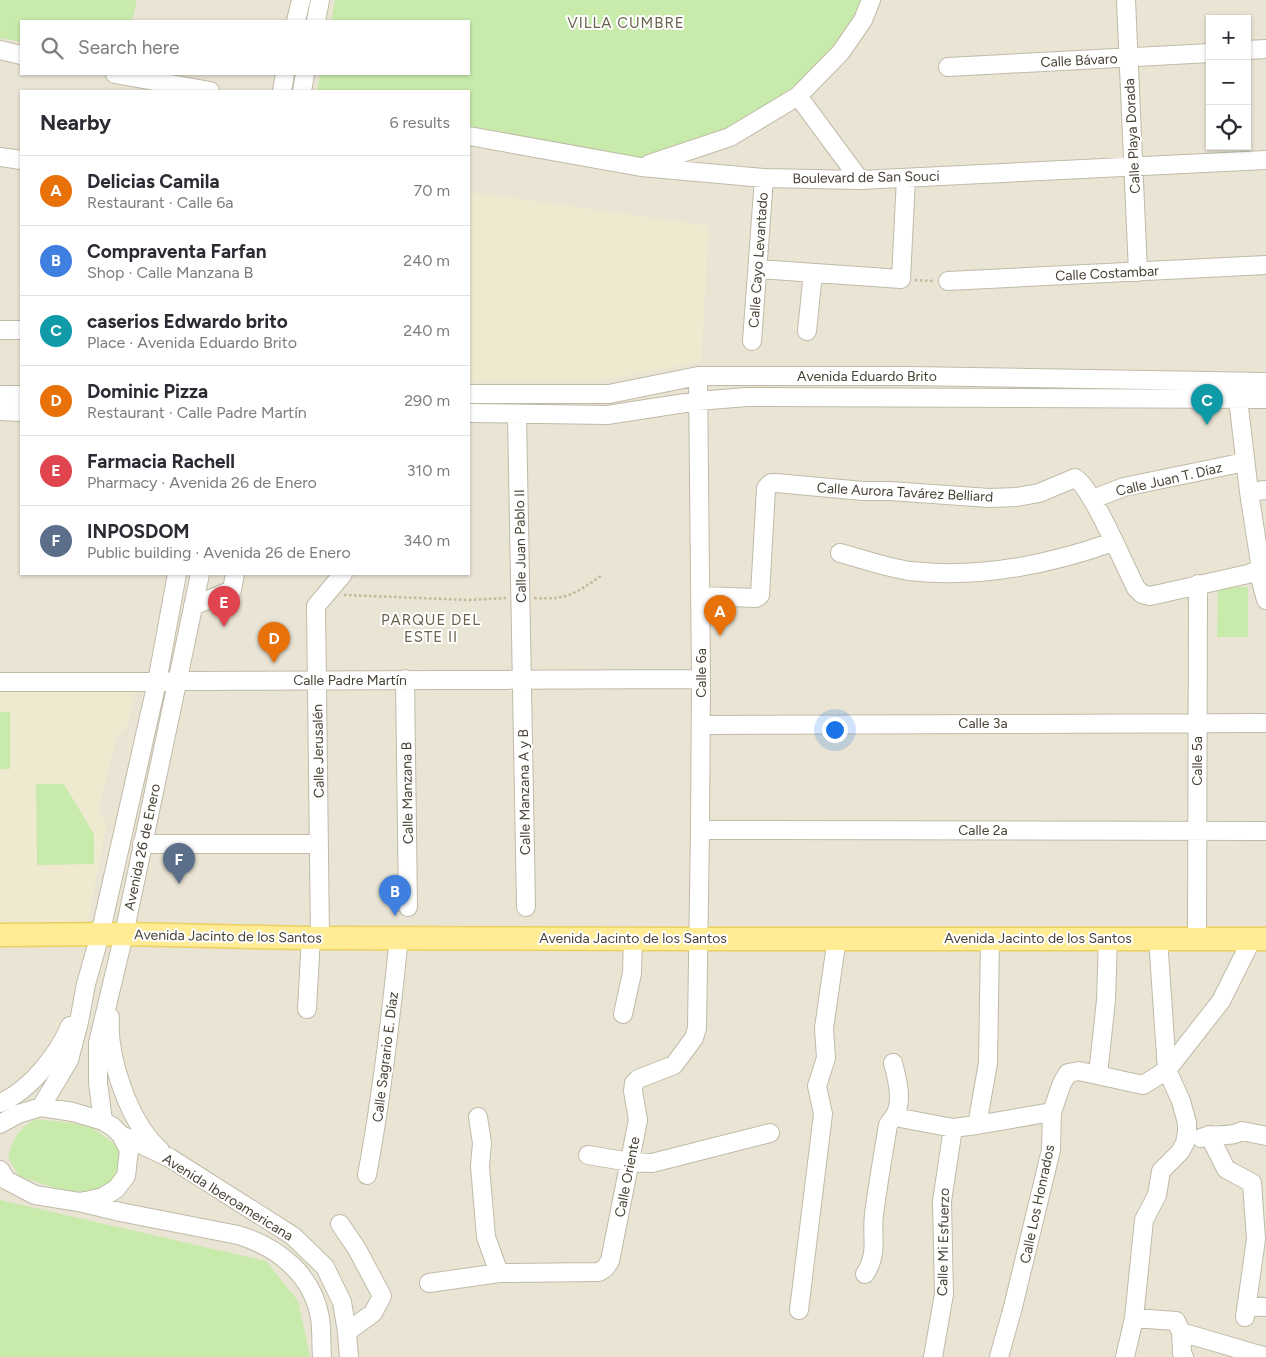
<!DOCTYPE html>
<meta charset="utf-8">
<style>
body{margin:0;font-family:Figtree,sans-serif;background:#f7f7f7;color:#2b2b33}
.controls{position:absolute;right:15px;top:15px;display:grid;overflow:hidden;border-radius:0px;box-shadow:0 1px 4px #0004}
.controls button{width:45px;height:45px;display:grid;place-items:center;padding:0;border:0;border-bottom:1px solid #e1e1e2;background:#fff;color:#2b2b33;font:25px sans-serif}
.you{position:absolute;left:834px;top:729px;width:18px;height:18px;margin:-12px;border:4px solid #fff;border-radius:50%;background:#1a73e8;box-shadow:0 0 0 8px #1a73e833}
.badge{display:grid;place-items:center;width:32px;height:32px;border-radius:50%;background:#ff5013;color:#fff;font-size:16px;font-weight:700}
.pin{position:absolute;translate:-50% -41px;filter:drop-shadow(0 1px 2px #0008)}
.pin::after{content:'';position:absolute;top:26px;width:18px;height:15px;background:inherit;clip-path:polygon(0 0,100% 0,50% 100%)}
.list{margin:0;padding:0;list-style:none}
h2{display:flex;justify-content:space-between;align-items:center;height:65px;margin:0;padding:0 20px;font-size:21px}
h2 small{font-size:16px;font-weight:400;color:#7c7c81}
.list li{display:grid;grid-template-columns:32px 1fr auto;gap:15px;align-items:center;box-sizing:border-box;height:70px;padding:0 20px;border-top:1px solid #e1e1e2}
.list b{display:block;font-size:19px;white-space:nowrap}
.list p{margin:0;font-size:16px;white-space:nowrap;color:#7c7c81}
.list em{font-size:16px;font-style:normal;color:#7c7c81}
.icon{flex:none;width:28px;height:28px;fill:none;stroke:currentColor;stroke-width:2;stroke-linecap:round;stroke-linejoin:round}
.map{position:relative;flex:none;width:1266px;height:1357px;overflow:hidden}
.search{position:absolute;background:#fff;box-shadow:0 1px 4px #0004;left:20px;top:20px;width:450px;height:55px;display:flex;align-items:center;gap:12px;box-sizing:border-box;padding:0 18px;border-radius:0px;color:#7c7c81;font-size:19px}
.panel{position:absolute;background:#fff;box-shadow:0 1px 4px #0004;left:20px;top:90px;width:450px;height:485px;border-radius:0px}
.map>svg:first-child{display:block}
.residential{fill:#e9e4d4;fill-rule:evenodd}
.education{fill:#eee9cf}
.green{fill:#c8ebac}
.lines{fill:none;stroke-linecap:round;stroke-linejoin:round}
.minor-casing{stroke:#c0bba8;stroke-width:20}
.major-casing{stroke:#ecd05d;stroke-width:25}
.path{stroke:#c3b998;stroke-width:2.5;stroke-dasharray:2.5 2.5;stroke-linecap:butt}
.minor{stroke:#fff;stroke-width:18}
.major{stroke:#ffec95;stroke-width:22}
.labels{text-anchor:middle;stroke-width:4;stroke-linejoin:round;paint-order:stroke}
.street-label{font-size:14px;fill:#484235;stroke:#fff}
.neighbourhood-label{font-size:15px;letter-spacing:1px;fill:#6b624b;stroke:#fff}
</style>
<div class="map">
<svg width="1266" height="1357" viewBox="0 0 1266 1357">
<rect width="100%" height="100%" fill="#f4f2e6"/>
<!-- residential -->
<path class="residential" d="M0,0h1266v1357h-1266zM1210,19h37v127h-37zM21,21h448v53h-448zM21,91h448v483h-448z"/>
<!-- education -->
<path class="education" d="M469,192l240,34 -8,136 -104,19h-128z
M135,689l-8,38 -10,8 -19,77 9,11 -21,107 -86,-1v-238z"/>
<!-- green -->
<path class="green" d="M0,0h137l-5,21h-111v21l-21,-4z
M335,0h528l-15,27 -21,28 -24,26 -31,24 -32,20 -73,27 -30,7 -168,-30v-38h-152l3,-17h149v-53h-138z
M1218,587h30v50h-31z
M0,712h10v57h-10z
M36,784h28l30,50v30l-57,1z
M36,1119l36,4 21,5 24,18 3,12v11l-7,14 -9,8 -37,1 -48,-16 -11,-18c5,-20 9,-28 28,-39z
M0,1200l266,61 32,40 12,56h-310z"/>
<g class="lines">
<defs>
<path id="minor" d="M1126,0l12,272
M296,21l5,-21
M316,21l4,-21
M0,50l21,5
M1247,50l19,-1
M948,67l262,-14
M115,74l95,17
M282,91l3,-17
M302,91l3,-17
M798,96l62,84
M469,136l172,31 123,11 96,2 406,-20
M0,157l21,3
M649,164l81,-27 68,-41 43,-44 22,-32 8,-20
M758,269l143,10 5,-101
M948,281l318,-16
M0,330h21
M807,331l6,-58
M752,341l12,-163
M469,394h140l89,-18h211l357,6
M0,395h21
M1238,399l11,93 11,71 -2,7 8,30
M0,411l21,1
M469,413l138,2 91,-14 49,-4 519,2
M517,414l9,493
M1249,492l17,-2
M1093,499l31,-12 121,-25
M840,553c23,6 47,15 70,18 69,8 138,-6 203,-29
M701,596l55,2 4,-3 6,-107 5,-5h5l87,8h27l99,7 28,-1 22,-4 36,-15c17,9 50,89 61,110l6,6 8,2 98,-22 10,-4
M193,606l39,-16 3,-16
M405,679l3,228
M0,682h157l20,-1 524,-2
M701,725l565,-2
M700,830l566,1
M142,844h177
M320,938l-4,-332 27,-32
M1197,938l1,-354
M307,1009l4,-72
M623,1014l9,-41 1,-35
M110,1017c-3,40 19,106 50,133
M1098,1075l8,-75 2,-62
M0,1103c29,-12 58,-48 70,-77
M41,1107l28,-47 10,-38 7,-38 14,-49 57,-253 20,-108
M478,1117l4,26 -2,23 6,71 13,36
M895,1117l58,11 24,-3 75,-13
M103,1121l-5,-38v-40l26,-109 76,-360
M0,1124l18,-10 23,-7 32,5 30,9 10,6 8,8 8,15 -3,26 -10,13 -13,8 -13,3 -11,2 -44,-7 -29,-15 -6,-10
M977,1125l11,-62 2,-125
M121,1135l49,23 123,78 32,31 17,35 5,30 2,25
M1209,1135l17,34 26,14 4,56 -11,78
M1201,1138c14,-5 29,0 41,-7l24,5
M588,1155l42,7 22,1 118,-30
M367,1175c15,-79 24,-158 32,-238
M79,1202l41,10 118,23c40,12 75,40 82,83 2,13 1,26 2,39
M340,1224l17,25 25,47 -9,17 -26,19
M865,1274c14,-22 6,-36 9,-60 4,-30 9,-59 14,-89 2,-4 5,-6 7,-10 8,-14 2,-37 -2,-52
M429,1283l70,-10 100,-1 6,-4 5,-7 28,-141 -5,-29 1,-8 4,-4 36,-14 20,-27 3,-10 3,-198 1,-151 -3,-303
M1247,1306l19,1
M799,1310l24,-196 -6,-28 9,-28 -2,-30 13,-90
M1134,1318l42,3 5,11 1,21 2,4
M1181,1332l85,25
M933,1357l11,-63 -2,-93 11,-73
M999,1357l14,-50 38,-157 1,-38 10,-29 6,-10 11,-2 64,14 24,-15 54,-69 31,-62
M1125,1357l9,-39 10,-98 13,-25 4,-24 19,-19 5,-9 2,-11v-9l-6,-22 -14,-31 -9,-132"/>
<path id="major" d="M0,935l124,-1 181,4 393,1h568"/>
</defs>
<!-- minor casing -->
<use href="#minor" class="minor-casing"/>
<!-- major casing -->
<use href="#major" class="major-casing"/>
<!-- path -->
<path class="path" d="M915,280l19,1
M344,595l125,5 37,-2
M534,598c34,2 40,-4 67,-22"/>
<!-- minor -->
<use href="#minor" class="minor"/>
<!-- major -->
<use href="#major" class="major"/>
</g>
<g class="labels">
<!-- street labels -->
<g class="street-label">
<text transform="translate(1079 60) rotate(-3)" y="5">Calle Bávaro</text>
<text transform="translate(1132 136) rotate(-93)" y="5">Calle Playa Dorada</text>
<text transform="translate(866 177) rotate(-1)" y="5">Boulevard de San Souci</text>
<text transform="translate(758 260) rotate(-86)" y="5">Calle Cayo Levantado</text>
<text transform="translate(1107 273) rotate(-3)" y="5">Calle Costambar</text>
<text x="867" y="381">Avenida Eduardo Brito</text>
<text transform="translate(1169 479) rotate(-13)" y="5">Calle Juan T. Díaz</text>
<text transform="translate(905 492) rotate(3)" y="5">Calle Aurora Tavárez Belliard</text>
<text transform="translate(520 546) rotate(-91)" y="5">Calle Juan Pablo II</text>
<text transform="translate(701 673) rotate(-90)" y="5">Calle 6a</text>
<text x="350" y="685">Calle Padre Martín</text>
<text x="983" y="728">Calle 3a</text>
<text transform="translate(318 751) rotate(-91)" y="5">Calle Jerusalén</text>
<text transform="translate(1197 761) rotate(-90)" y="5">Calle 5a</text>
<text transform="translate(524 792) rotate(-91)" y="5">Calle Manzana A y B</text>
<text transform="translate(407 793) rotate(-91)" y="5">Calle Manzana B</text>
<text x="983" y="835">Calle 2a</text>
<text transform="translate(142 847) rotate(-78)" y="5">Avenida 26 de Enero</text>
<text transform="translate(228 936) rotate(1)" y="5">Avenida Jacinto de los Santos</text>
<text x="633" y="943">Avenida Jacinto de los Santos</text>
<text x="1038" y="943">Avenida Jacinto de los Santos</text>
<text transform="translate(385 1057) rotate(-83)" y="5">Calle Sagrario E. Díaz</text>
<text transform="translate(627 1177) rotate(-79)" y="5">Calle Oriente</text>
<text transform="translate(228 1197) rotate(32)" y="5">Avenida Iberoamericana</text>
<text transform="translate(1037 1204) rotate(-78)" y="5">Calle Los Honrados</text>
<text transform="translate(943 1242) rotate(-89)" y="5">Calle Mi Esfuerzo</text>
</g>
<!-- neighbourhood labels -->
<g class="neighbourhood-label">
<text x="626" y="28">VILLA CUMBRE</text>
<text x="431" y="625">PARQUE DEL<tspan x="431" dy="17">ESTE II</tspan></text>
</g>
</g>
</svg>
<div class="controls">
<button>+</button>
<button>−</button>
<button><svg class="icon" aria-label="locate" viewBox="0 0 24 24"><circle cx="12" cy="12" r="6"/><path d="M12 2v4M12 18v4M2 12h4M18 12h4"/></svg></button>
</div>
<div class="you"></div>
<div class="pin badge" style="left:720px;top:636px;background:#e8710a">A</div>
<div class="pin badge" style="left:395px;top:916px;background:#3f7fe0">B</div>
<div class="pin badge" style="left:1207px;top:425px;background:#0f9aa8">C</div>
<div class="pin badge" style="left:274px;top:663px;background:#e8710a">D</div>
<div class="pin badge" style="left:224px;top:627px;background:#e0444e">E</div>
<div class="pin badge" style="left:179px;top:884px;background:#5c6f8a">F</div>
<div class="search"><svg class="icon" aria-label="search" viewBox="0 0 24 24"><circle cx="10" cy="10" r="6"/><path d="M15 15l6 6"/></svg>Search here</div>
<section class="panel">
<h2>Nearby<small>6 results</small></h2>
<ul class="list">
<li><span class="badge" style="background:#e8710a">A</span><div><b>Delicias Camila</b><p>Restaurant · Calle 6a</p></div><em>70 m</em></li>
<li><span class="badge" style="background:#3f7fe0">B</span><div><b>Compraventa Farfan</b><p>Shop · Calle Manzana B</p></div><em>240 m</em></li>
<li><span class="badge" style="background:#0f9aa8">C</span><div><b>caserios Edwardo brito</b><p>Place · Avenida Eduardo Brito</p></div><em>240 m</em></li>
<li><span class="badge" style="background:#e8710a">D</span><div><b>Dominic Pizza</b><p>Restaurant · Calle Padre Martín</p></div><em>290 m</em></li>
<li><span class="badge" style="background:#e0444e">E</span><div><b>Farmacia Rachell</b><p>Pharmacy · Avenida 26 de Enero</p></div><em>310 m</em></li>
<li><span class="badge" style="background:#5c6f8a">F</span><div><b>INPOSDOM</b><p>Public building · Avenida 26 de Enero</p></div><em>340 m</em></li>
</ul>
</section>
</div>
